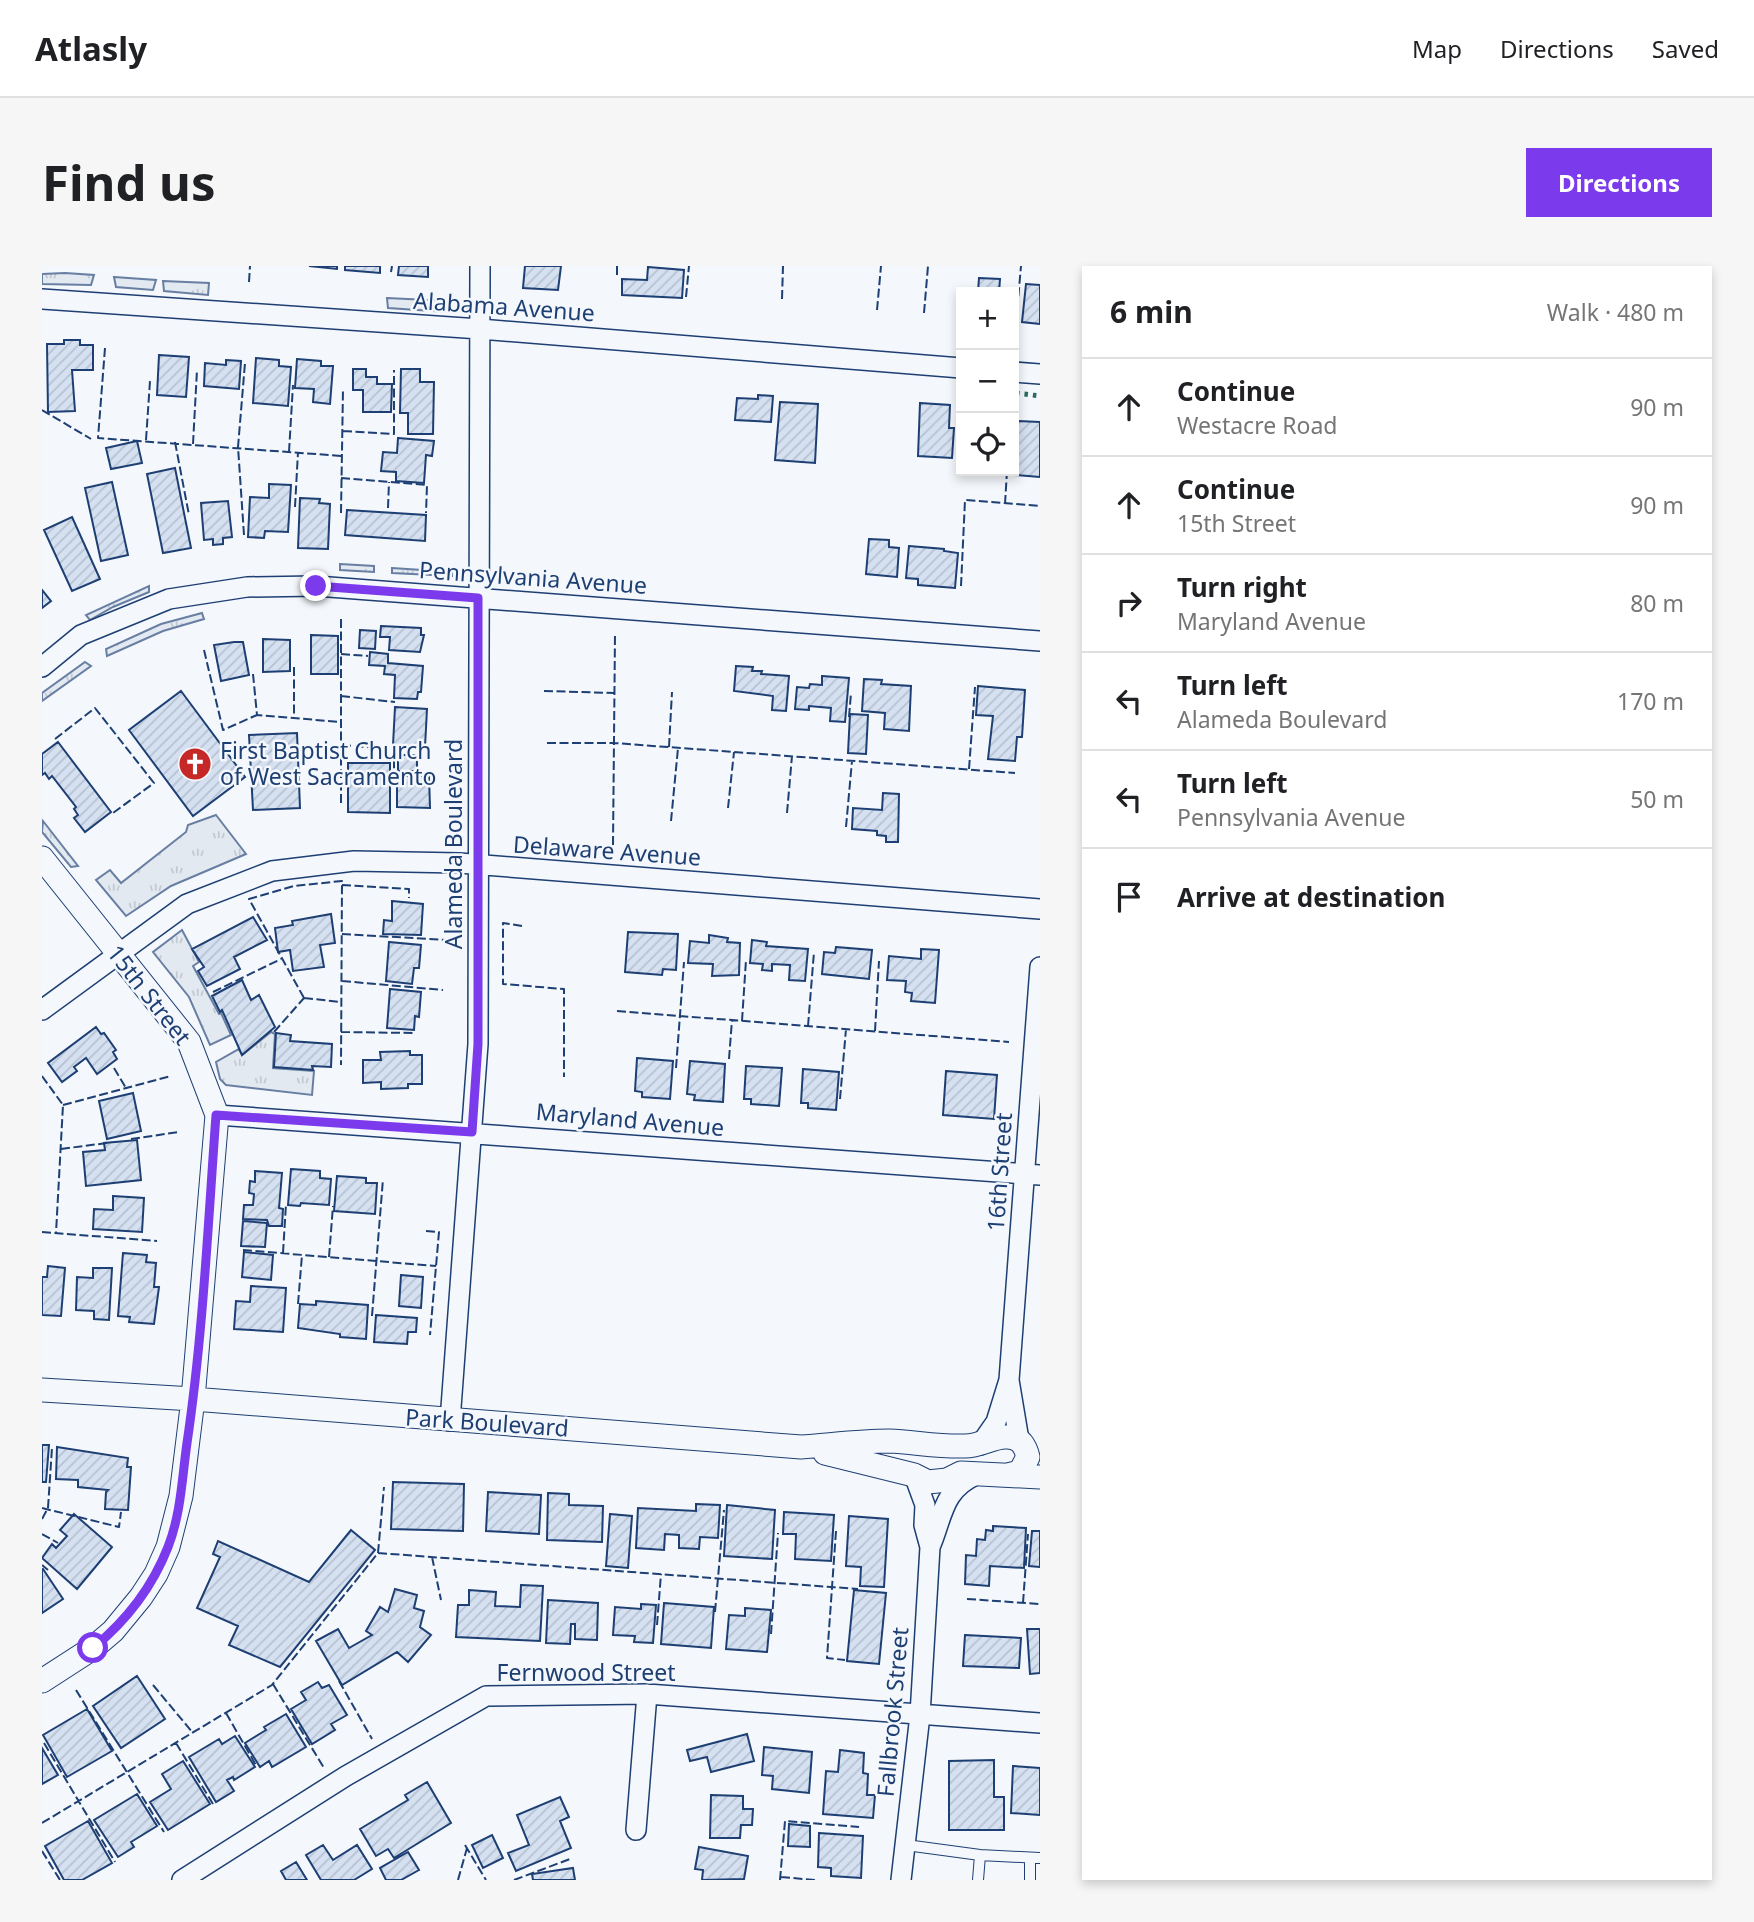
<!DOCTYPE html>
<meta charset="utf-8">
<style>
body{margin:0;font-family:"Noto Sans",sans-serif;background:#f6f6f6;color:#202124}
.controls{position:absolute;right:21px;top:21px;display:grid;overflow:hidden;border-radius:0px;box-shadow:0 4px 10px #0003}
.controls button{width:63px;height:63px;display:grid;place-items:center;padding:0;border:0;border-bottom:2px solid #e0e0e0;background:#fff;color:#202124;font:35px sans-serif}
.stop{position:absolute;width:21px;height:21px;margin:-16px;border:5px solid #7c3aed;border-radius:50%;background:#fff}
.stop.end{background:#7c3aed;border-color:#fff;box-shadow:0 2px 7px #0008}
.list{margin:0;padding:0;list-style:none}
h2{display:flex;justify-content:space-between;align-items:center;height:91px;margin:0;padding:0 28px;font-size:30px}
h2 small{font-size:23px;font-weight:400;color:#757577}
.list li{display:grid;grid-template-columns:46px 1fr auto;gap:21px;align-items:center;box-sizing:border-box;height:98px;padding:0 28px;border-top:2px solid #e0e0e0}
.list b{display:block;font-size:26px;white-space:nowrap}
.list p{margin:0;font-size:23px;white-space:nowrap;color:#757577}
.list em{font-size:23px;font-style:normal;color:#757577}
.icon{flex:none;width:38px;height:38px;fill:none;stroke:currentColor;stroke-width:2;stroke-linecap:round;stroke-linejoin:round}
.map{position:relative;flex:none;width:998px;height:1614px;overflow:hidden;border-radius:0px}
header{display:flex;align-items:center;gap:42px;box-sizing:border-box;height:98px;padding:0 35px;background:#fff;border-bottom:2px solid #e0e0e0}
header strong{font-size:33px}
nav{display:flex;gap:38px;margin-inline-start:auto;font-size:24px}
.intro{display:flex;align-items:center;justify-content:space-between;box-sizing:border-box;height:168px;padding:0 42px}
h1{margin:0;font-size:49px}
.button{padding:18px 32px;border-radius:0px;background:#7c3aed;color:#fff;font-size:24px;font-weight:700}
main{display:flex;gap:42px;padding:0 42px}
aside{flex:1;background:#fff;border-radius:0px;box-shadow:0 4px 10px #0003}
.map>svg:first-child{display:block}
.grass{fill:url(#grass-tufts);stroke:#687fa3;stroke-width:2}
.building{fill:url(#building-hatch);stroke:#1d3f73;stroke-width:2}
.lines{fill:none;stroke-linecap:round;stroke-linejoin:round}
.service-casing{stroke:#1d3f73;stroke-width:12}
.minor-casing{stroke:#1d3f73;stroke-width:22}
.tertiary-casing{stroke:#1d3f73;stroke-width:25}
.service{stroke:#f4f7fb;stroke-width:10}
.minor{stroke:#f4f7fb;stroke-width:19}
.tertiary{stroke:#f4f7fb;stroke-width:23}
.hedge{stroke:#2c6c60;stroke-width:5;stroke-dasharray:3.5 5;stroke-linecap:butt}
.fence{stroke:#1d3f73;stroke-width:2;stroke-dasharray:9 3.5;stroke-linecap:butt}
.route{stroke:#7c3aed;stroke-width:9}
.labels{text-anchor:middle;stroke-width:5;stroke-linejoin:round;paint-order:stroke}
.street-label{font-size:23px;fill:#1d3f73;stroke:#f4f7fb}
.poi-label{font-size:23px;fill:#1d3f73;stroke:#f4f7fb;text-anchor:start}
</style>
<header>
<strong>Atlasly</strong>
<nav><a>Map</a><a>Directions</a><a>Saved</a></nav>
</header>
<div class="intro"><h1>Find us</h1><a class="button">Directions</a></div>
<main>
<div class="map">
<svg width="998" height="1614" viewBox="0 0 998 1614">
<defs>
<pattern id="grass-tufts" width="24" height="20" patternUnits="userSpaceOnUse" patternTransform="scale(1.75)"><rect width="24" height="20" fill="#e3e9f0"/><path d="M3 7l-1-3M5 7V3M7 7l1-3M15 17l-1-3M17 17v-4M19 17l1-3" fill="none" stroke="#c2c9d1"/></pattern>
<pattern id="building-hatch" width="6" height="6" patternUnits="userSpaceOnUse" patternTransform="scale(1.75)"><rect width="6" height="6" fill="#d5e0f0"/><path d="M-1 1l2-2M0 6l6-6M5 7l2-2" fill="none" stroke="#b6c1d1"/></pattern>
</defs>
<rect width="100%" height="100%" fill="#f4f7fb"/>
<!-- grass -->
<path class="grass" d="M23,7l29,2 -3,10 -49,-1v-10z
M72,11l42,3 -3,10 -37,-3z
M121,15l46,2 -1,12 -44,-4z
M345,32l61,3 -1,11 -59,-4z
M298,298l34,2v6l-34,-2z
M350,302l60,4v4l-60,-3z
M107,320v6l-36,15 -23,13 -4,-5z
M160,347l2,6 -41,12 -56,25 -1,-7 55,-25z
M43,396l6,4 -49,35v-8z
M174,549l30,39 -75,32 -45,30 -30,-36 14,-10 11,13 65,-51 2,-7z
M1,555l35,45 -7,1 -29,-35z
M140,664l17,32 -6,4 26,48 2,-1 10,22 -21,10 -21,-48 -36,-45z
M229,766l4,2 -2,34 41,3 -2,24 -86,-10 -6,-6 -4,-17 23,-13 3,6z"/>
<!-- building -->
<path class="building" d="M267,0h28v3z
M303,0h35v7l-35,-3z
M357,0h29v11l-30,-2z
M483,0h36l-3,24 -35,-2z
M606,1l36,3 -2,28 -60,-3v-16l25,1z
M937,12l21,1 -1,13h3h-24z
M984,18l14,1v39l-18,-2z
M22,74h16v5h13v25h-21l3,41 -27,1 -1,-68h17z
M117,89l30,2 -3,40 -29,-2z
M214,92l23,2v6l12,1 -3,39 -35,-3z
M255,93l24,2v5h12l-3,38 -17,-2 1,-13 -19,-1z
M184,94l15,1 -2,28 -35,-3 1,-23 21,2z
M311,103h13v8h11v7h15l-1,28h-28v-22h-10z
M359,103h19v13h14l-1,52h-25v-21h-8z
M716,129l15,1 -2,26 -36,-2 2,-22 21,1z
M738,136l38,2 -3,59 -40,-3z
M878,137l30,2 -1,23h5l-2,30 -34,-2z
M976,155l22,1v55l-25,-2z
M356,172l36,3 -2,15 -6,-1 -2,28 -28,-2v-9l-15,-1 2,-19 14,1z
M95,175l5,22 -31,6 -5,-21z
M133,202l16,80 -28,5 -16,-79z
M70,216l16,73 -27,6 -16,-73z
M227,218l22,1 -3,47 -23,-1 -1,7 -16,-1 2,-40 19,1z
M258,232l20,1 -1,4 11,1 -2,45 -30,-1z
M186,235l4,36 -9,1v6l-10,1v-6l-9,1 -3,-37z
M305,244l79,5 -1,26 -80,-6z
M30,251l28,62 -28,12 -28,-61z
M827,273l20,1v7l10,1 -2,29 -31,-3z
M867,280l35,3v2l14,2 -3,35 -37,-3v-6l-12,-1z
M0,324l9,11 -9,7z
M339,360l40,2v7h3l-4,17 -31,-2 1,-13h-10z
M318,364l16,1 -1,18 -16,-1z
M269,369l27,1v38h-27z
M221,373l27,1v31l-27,1z
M192,376h9l6,33 -28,6 -7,-36z
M328,386l18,2v9l35,3 -2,26h-3l-1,7 -23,-1 1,-23 -11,-1 1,-8 -16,-1z
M694,400l17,1 -1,4h10l-1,3 28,2 -3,35 -14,-1 1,-14 -39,-5z
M780,410l27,2 -4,44 -15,-1 1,-13 -22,-2v4l-14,-1 2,-22 12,1 1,-4 12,1z
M822,413l18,1 -1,4 30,2 -2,45 -25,-2 1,-16 -23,-2z
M936,420l47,4 -3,47h-5l-2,24 -27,-2 5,-43 -17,-1z
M139,425l64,86 -52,39 -64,-86z
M353,441l32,2 -2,38 -32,-2z
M808,448l18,1 -2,39 -18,-1z
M255,467l3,75 -47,2 -4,-75z
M16,476l53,70 -26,20 -11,-14 4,-3 -4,-6 2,-2 -24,-31 -3,3 -4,-6 -3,2v-21z
M356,489h19v16h-19z
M306,497h42v50l-42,-1z
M355,510h32l1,32 -33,-1z
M841,527l16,1 -1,48h-12v-6l-9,-1v-4l-25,-2 1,-21 29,2z
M350,635l31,3 -2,31 -38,-1 1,-14 8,1z
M289,648l4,29 -15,2 4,22 -31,4 -3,-21 -12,2 -3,-24 18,-3 -1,-4z
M211,651l14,23 -33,17 6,12 -33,17 -9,-15 6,-4 -12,-18z
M586,666l50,2 -2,36 -13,-1 -1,6 -37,-3z
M667,669l19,3 -1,4 13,1 -1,32 -27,1 1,-12 -25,-1 2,-22 19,2z
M710,674l15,2 -1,4 42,3 -3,32 -16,-1 1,-15 -18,-1v7l-10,-1 1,-6 -13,-1z
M347,676l32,3 -2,23h-5l-2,16 -26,-3z
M794,681l36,3 -3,29 -47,-5 2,-22 11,1z
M879,683l18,1 -4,53 -24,-2 1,-8 -7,-1 1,-11 -19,-1 2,-24 32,3z
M200,714l9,20 8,-5 16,32 -33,28 -20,-45 -2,2 -8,-16z
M348,723l31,3 -2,25 -4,-1 -1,14 -27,-2z
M54,761l5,7 3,-1 12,17 -3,2 4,7 -20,15 -11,-16 -12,9 3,4 -15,11 -14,-19z
M234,767l15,2 -1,6 42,3 -1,23 -19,-1 1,4 -39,-3z
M368,785v4h12v29h-14v4l-27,1v-7l-18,1v-23h18l-1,-8z
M595,792l36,3 -3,38 -28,-2v-5l-7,-1z
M648,795l35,3 -2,38 -29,-2 1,-5 -8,-1z
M704,800l36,2 -3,38 -28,-2v-5h-7z
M761,803l36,3 -3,38 -28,-2v-5h-7z
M904,805l51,4 -3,44 -51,-4z
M91,827l8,38 -34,8 -8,-38z
M95,874l4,40 -55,6 -3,-34 22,-2 -1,-7z
M249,903l29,2v7l11,1 -2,26 -28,-2 -1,3 -12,-1z
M213,905l27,2 -3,35 4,1 -1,17h-13l-2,-6 -24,-1 1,-14h9l1,-11 -5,-1 1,-12 5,1z
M295,910l29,2v5h11l-2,31 -41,-3z
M71,930l31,2 -2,34 -49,-3 1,-20 19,1z
M201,955l24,2 -2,24 -24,-1z
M202,986l29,3 -2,25 -29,-3z
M81,987l24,2 -1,7 10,1 -2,24h5l-5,37 -25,-2 1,-5 -12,-1z
M6,1000l17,2 -4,48 -19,-1v-38h5z
M51,1002h19l-3,52 -15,-1v-8l-18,-1 1,-33 16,1z
M359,1009l22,2 -2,31 -22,-2z
M209,1020l35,2 -3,44 -49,-3 2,-28 14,1z
M274,1035l52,4 -2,34 -26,-2v-3l-42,-6 2,-24 16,1z
M334,1049l41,3 -1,14h-8l-1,12 -33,-2z
M0,1179h7l-3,37h-4z
M15,1181l71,11 -1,9h4l-3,43 -23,-1 1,-17 2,-2 -30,-3v-7l-22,-1z
M351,1216l71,2 -1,47 -72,-2z
M446,1226l53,3 -2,39 -53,-3z
M506,1227l21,1v11l34,1 -1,36 -55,-2z
M654,1238l24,1 -2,33 -18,-1 -1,12 -20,-1v-13l-14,-1 -1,16 -28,-2 2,-40 58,3z
M685,1239l48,5 -3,49 -48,-3z
M742,1246l50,3 -3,46 -36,-2 1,-25h-13z
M32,1248l38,33 -35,42 -35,-31 10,-14 4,4 11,-12 -7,-6z
M568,1248l22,2 -4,52 -22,-2z
M807,1250l39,3 -4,68 -24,-1 1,-19 -15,-1z
M951,1260l33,2 -2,40 -34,-2 -1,20 -24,-2 1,-29 10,1 1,-17 8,1 1,-10 7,1z
M309,1264l24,20 -95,117 -51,-22 9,-19 -41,-18 23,-51 -7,-3 5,-13 91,41z
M990,1265h8v36l-11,-1z
M1,1303l20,30 -21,14v-43z
M479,1319l22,1 -3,55 -84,-4 2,-32h11v-15l27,2 -1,14 25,1z
M353,1323l22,6 -3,13 10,3 -4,16 11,8 -23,27 -11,-10 -55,33 -26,-44 22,-12 11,19 23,-13 -6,-4 14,-24 8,5z
M812,1324l32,3 -7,71 -32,-3z
M506,1334l50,3 -1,37 -22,-1v-15h-4l-1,20 -24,-1z
M622,1337l50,4 -3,41 -50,-4z
M599,1338l15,1 -3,38 -19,-1 1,-6 -22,-1 2,-28 26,2z
M703,1342l26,2 -4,42 -41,-3 3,-34 16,1z
M985,1363h13v44l-10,1z
M923,1369l56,3 -2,30 -56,-2z
M95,1410l28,43 -44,29 -28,-42z
M276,1416l4,6 7,-3 18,30 -16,9 4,6 -23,14 -21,-35 15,-9 -5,-8z
M45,1443l25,42 -45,26 -24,-42z
M244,1448l20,33 -34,20 -3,-6 -9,6 -15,-24 21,-13 -2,-3z
M705,1468l7,27 -43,11 -4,-15 -17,4 -3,-11z
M193,1470l20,31 -21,13 -1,-3 -6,3 7,11 -18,11 -27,-45 30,-18 3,5z
M722,1481l48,5 -3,41 -37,-4 1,-13 -11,-1z
M0,1482l16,27 -16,9z
M798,1484l24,3 -1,20 5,1 -1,21h8l-2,23 -50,-4 3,-43 12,1z
M952,1494v37h10v33h-55v-69z
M141,1495l27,43 -42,26 -18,-28 21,-13 -9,-15z
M971,1500l27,2v47l-29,-2z
M385,1516l24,41 -57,35 -6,-9 -12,7 -16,-27 48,-29 -3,-5z
M95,1528l20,32 -26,16 3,5 -16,10 -24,-37z
M669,1529l32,1v13h10l-1,16h-11l-1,13h-30z
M518,1531l9,20 -9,4 11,27 -55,23 -8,-18 21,-8 -12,-30z
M46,1555l24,42 -30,17h-18l-19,-34z
M747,1558l21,2v21l-22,-1z
M777,1567l44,3 -2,42 -30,-2v-8l-13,-1z
M450,1569l11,23 -20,10 -11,-23z
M281,1579l10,15 24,-15 15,24 -18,11h-33l-15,-25z
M657,1581l49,9 -4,23 -42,1 1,-10 -8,-1z
M366,1586l11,18 -18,10h-15l-6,-12z
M254,1596l11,18h-21l-5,-9z
M531,1602l2,12h-42l-1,-6z"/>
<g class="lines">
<defs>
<path id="service" d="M864,1579l74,10 60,3
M936,1614l2,-25
M988,1614v-22"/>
<path id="minor" d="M0,33l438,30 481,39
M972,106l26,2
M0,401l39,-32 88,-36 78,-12 69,-1 724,55
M0,744l145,-106 85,-33 82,-10 105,2 581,46
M175,849l823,60
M967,1114l10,60
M408,1155l28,-377 2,-778
M938,1179l16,-23 13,-42 31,-413
M888,1281c13,-30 12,-57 46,-72
M594,1564l11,-136
M140,1614l164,-104 140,-80 161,-2 393,29
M859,1614l19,-165 10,-168 -6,-22 1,-20 -11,-30"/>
<path id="tertiary" d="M0,592l147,184 28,73 -24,284 -12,97 -13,51 -12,27 -15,23 -28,34 -20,17 -51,33
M0,1124l151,9 608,48c29,-2 59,-6 88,-6 25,1 50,6 76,5 16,0 29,-10 42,-9 13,0 18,8 21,20l-8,15 -12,3
M783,1187l89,22 14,7 19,-2 14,-7 79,4"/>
</defs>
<!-- service casing -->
<use href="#service" class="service-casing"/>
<!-- minor casing -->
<use href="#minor" class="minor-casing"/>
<!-- tertiary casing -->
<use href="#tertiary" class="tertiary-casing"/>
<!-- service -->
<use href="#service" class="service"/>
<!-- minor -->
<use href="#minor" class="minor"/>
<!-- tertiary -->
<use href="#tertiary" class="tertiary"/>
<!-- hedge -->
<path class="hedge" d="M974,127l24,3"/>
<!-- fence -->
<path class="fence" d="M575,0v12
M349,6l1,-6
M207,16l1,-16
M644,31l3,-31
M740,33l1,-33
M835,44l4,-44
M882,47l4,-47
M972,80l7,-80
M63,82l-7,90 244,18
M0,144l49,29
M301,165l51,3v-64
M104,174l4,-59
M133,176l14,73
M151,178l4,-74
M247,186l4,-67
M299,212l86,7 -1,28
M963,238l2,-33
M253,241l3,-55
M346,242l1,-26
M299,247l2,-124
M202,269l-6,-88 7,-84
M919,320l4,-86 75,6
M299,353v186
M162,384l19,80 34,-15
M299,388l27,2
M252,401v51
M211,408l4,41 84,7
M502,425l70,2
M299,430l54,6
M807,451l2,-24
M13,473l40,-31 59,75 -41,30
M505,477h67l401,30
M300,479l52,4v30
M627,481l3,-55
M927,503l6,-82
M686,542l6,-56
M745,547l5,-57
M629,555l7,-73
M804,561l6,-66
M571,579l2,-211
M300,619l67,4v9
M480,660l-19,-3v61l61,5v88
M300,668l105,6
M300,715l101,9
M171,726l68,-33
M262,732l-55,-99 45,-13 48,-5 -1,184
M262,732l37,4
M575,745l392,31
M700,755l4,-61
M766,760l6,-74
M833,765l4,-70
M232,766l30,-34
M299,766l72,1
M687,793l3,-39
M72,802l12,20
M634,802l8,-106
M0,810l21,29 -7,128
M798,833l6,-70
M21,839l108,-29
M89,873l48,-7
M19,883l46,-6
M384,965l13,1 -9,103
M0,966l115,9
M201,984l193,16
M241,987l3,-49
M287,991l4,-51
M256,1038l4,-49
M330,1050l11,-137
M0,1242l77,19 2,-15
M0,1253l6,-11 4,-60
M794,1265l-9,127 18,2
M0,1268l16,9
M336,1287l480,36
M390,1291l9,43
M0,1299l6,5
M925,1333l73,5
M981,1337l5,-69
M673,1346l9,-102
M615,1359l4,-51
M729,1368l7,-101
M297,1415l33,58
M231,1418l51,84
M111,1419l40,48
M34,1424l88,142
M184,1447l31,54
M2,1477l71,119
M134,1477l37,61
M0,1557l230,-138 106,-132 6,-66
M423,1579l21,35
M0,1585l18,29
M739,1611l34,3
M416,1614l9,-32
M472,1614l56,-21
M738,1614l5,-59 74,6"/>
</g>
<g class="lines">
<!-- route -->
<path class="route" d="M51,1382c33,-27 59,-60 75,-101 13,-33 14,-69 19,-104 16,-108 21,-219 29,-328l256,17 6,-88v-446l-162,-12"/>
</g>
<!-- icons -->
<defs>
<symbol id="church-disc" viewBox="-11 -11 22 22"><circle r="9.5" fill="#c62828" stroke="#f4f7fb"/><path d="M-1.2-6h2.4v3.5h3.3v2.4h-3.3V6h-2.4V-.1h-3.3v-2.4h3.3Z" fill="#fff"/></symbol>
</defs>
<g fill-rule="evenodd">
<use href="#church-disc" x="134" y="479" width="38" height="38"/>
</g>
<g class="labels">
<!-- street labels -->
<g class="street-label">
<text transform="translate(462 41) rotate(4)" y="8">Alabama Avenue</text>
<text transform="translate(491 312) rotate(4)" y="8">Pennsylvania Avenue</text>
<text transform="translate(412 578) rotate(-90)" y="8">Alameda Boulevard</text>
<text transform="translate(565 585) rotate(4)" y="8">Delaware Avenue</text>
<text transform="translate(107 729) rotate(52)" y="8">15th Street</text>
<text transform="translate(588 854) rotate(5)" y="8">Maryland Avenue</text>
<text transform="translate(958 906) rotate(-86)" y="8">16th Street</text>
<text transform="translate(445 1157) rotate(4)" y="8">Park Boulevard</text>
<text x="544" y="1415">Fernwood Street</text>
<text transform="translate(851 1446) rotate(-85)" y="8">Fallbrook Street</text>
</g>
<!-- poi labels -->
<g class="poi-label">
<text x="178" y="493">First Baptist Church<tspan x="178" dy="26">of West Sacramento</tspan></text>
</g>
</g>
</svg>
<div class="controls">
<button>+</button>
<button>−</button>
<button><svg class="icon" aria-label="locate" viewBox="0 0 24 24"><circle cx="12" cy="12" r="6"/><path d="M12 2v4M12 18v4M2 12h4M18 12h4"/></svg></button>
</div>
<div class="stop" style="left:51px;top:1382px"></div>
<div class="stop end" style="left:274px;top:320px"></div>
</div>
<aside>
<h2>6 min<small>Walk · 480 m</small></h2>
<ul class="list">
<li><svg class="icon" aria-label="ahead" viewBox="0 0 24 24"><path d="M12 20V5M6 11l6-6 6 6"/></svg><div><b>Continue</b><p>Westacre Road</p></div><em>90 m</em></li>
<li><svg class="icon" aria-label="ahead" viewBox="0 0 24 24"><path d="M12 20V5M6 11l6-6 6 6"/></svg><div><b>Continue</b><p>15th Street</p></div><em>90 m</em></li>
<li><svg class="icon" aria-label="right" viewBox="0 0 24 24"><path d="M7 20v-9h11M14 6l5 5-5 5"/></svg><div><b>Turn right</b><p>Maryland Avenue</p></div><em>80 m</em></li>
<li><svg class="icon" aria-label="left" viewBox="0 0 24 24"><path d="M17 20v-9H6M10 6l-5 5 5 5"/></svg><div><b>Turn left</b><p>Alameda Boulevard</p></div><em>170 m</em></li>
<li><svg class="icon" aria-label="left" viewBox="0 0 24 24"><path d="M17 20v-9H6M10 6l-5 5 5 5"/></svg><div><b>Turn left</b><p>Pennsylvania Avenue</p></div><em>50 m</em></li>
<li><svg class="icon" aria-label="arrive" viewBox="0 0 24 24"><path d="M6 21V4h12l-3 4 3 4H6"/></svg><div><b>Arrive at destination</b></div></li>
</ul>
</aside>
</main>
